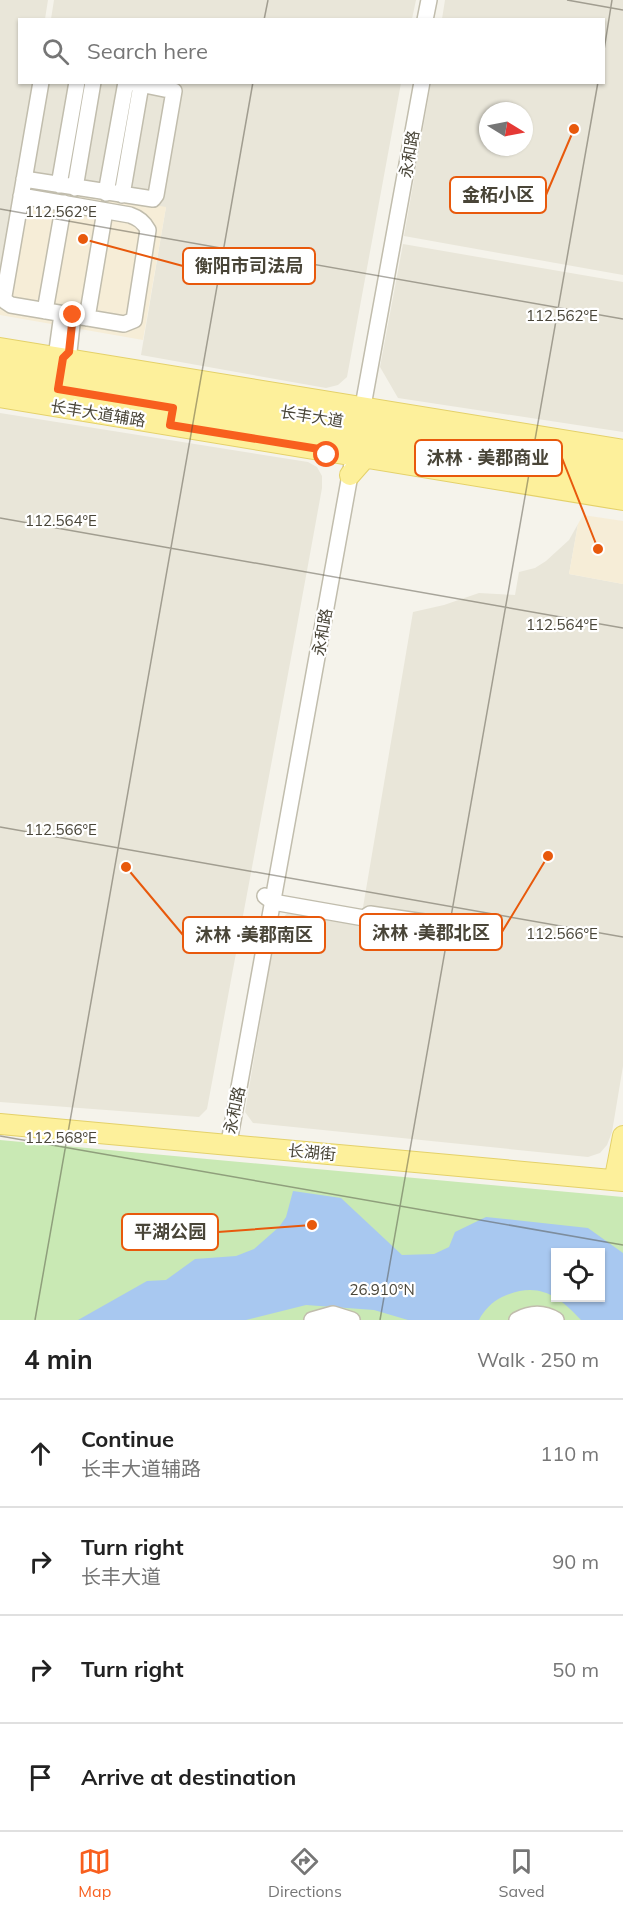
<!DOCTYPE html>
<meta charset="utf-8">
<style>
body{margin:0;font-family:Mulish,"Noto Sans SC",sans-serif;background:#f2f2f2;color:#222}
.controls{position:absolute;right:18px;bottom:18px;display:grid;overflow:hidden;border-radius:0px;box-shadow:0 2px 4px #0004}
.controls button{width:54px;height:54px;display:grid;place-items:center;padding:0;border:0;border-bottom:2px solid #e0e0e0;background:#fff;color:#222;font:30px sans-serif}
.compass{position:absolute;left:479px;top:102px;width:54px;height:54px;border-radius:50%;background:#fff;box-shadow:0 2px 4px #0004;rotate:100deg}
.stop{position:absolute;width:18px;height:18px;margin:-14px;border:4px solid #f85f1e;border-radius:50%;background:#fff}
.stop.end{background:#f85f1e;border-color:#fff;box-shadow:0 2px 6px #0008}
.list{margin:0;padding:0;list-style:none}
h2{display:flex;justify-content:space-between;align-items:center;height:78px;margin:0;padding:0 24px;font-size:26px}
h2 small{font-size:20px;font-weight:400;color:#767676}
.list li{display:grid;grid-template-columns:39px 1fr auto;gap:18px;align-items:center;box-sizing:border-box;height:108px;padding:0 24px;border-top:2px solid #e0e0e0}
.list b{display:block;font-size:22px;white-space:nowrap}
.list p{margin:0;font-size:20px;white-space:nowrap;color:#767676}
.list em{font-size:20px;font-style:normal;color:#767676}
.icon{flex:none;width:33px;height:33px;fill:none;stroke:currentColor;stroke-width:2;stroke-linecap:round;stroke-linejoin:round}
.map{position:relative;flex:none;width:623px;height:1320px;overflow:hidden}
.search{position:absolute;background:#fff;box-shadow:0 2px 4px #0004;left:18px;right:18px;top:18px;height:66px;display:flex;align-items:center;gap:15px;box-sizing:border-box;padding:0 21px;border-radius:0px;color:#767676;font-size:22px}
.sheet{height:510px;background:#fff}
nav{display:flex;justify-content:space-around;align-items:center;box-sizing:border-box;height:84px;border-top:2px solid #e0e0e0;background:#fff;font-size:16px;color:#767676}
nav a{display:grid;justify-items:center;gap:3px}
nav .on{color:#f85f1e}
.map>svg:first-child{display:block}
.residential{fill:#e9e6d9;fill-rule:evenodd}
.commercial{fill:#f6edd7}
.green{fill:#c9e9b4;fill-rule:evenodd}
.water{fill:#a8c8f0;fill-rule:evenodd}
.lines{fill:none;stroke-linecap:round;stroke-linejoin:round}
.minor-casing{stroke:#c1bdad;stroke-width:18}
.major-casing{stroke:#e4d16a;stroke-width:22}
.minor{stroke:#fff;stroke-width:15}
.major{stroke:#fdf09b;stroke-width:20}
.route{stroke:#f85f1e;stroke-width:8}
.ticks{fill:none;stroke:#494538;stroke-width:1.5;stroke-opacity:0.45}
.labels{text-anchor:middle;stroke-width:4.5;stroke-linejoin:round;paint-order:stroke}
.street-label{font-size:16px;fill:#494538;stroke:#fff}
.ticks-label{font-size:15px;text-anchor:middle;fill:#494538;stroke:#fff;stroke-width:4.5;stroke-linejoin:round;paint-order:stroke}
.leader{fill:none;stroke:#e8590c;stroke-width:2}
.callout-dot{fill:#e8590c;stroke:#fff;stroke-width:2}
.callout{fill:#fff;stroke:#e8590c;stroke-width:2}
.callout-label{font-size:18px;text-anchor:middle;font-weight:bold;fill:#494538}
</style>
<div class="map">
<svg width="623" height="1320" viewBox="0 0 623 1320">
<rect width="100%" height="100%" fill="#f5f3eb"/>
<!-- residential -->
<path class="residential" d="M0,0h48l-3,19 -25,1v62l381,1 -54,294 -9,8 -12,3 -185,-33 25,-148 -166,63z
M54,0h362l-4,19h-361z
M445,0h178v275l-219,-39 27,-153 173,-1v-62l-162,-1zM488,111h36v36h-36z
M403,244l220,38v150l-225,-34 -18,-31z
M0,413l308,49 9,5 5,9v12l-26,143 -89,478 -8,8 -199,-15z
M578,524l-9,50 54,10v482l-11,66 -5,13 -7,8 -12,4 -335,-34 -8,-11 32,-190 11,-9 72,12 53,-313 31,-7 35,-12 36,2 4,-23 16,-4 11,-7 23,-21z"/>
<!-- commercial -->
<path class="commercial" d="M16,182l150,25 -23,133 -143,-25v-45z
M583,515l40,6v63l-54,-10 9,-50z"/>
<!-- green -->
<path class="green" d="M0,1140l623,57v123h-623zM556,1252h44v46h-44z"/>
<!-- water -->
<path class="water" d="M293,1191l48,7 61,57 32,-1 15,-7 6,-15 31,-15 102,11 35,25v67h-42c-24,-26 -44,-39 -79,-23 -10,5 -18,13 -23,23h-71l-34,-10 -68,-5 -60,15h-168l69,-39 19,-1 29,-21 41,-3 18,-7 25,-22 7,-10zM556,1252h44v46h-44z"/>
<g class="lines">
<defs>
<path id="minor" d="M425,20l4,-20
M24,179l129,20 3,-4 18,-104 -44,-9
M59,185l18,-103
M75,188l18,-106
M106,193l20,-111
M122,195l19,-110
M21,196l109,19c9,3 14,7 18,15l-14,90 -10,4 -113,-19 -6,-4 -1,-5 37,-214
M45,311l19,-108
M62,314l-5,36 6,8 6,-6 4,-37
M87,318l18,-107
M361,417l61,-335
M265,896l8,6 91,16 6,-4 81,12
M225,1144l5,-7 122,-673
M312,1320l21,-6 19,6
M517,1320c13,-7 26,-8 39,0"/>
<path id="major" d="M0,348l623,102
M0,364l623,104
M0,380l623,104
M0,397l623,103
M350,475l22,-25
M0,1124l623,57
M623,1136l-7,36 5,9 2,-3"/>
</defs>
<!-- minor casing -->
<use href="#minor" class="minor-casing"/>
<!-- major casing -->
<use href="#major" class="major-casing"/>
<!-- minor -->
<use href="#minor" class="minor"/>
<!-- major -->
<use href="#major" class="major"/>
</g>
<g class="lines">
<!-- route -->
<path class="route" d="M73,315l-4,37 -6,6 -5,31 115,19 -3,17 149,24 8,6"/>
</g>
<!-- ticks -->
<path class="ticks" d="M567,0l56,10M264,20l4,-20M604,50l8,-50M0,209l623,110M0,518l623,110M0,827l623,110M0,1136l623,109M35,1320l218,-1238M380,1320l218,-1238"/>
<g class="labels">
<!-- street labels -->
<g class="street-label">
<text transform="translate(409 154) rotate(-80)" y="6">永和路</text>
<text transform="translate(98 413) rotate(9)" y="6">长丰大道辅路</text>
<text transform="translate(312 416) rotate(9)" y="6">长丰大道</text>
<text transform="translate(322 632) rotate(-80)" y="6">永和路</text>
<text transform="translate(234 1110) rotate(-78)" y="6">永和路</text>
<text transform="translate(312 1152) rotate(5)" y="6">长湖街</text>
</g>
</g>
<g class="ticks-label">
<text x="61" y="217">112.562°E</text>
<text x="562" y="321">112.562°E</text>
<text x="61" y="526">112.564°E</text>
<text x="562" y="630">112.564°E</text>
<text x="61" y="835">112.566°E</text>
<text x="562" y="939">112.566°E</text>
<text x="61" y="1143">112.568°E</text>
<text x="382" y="1295">26.910°N</text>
</g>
<!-- callouts -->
<path class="leader" d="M574 129L546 195M83 239L183 266M598 549L562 458M548 856L502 932M126 867L183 935M312 1225L218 1232"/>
<g class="callout-dot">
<circle cx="574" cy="129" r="6"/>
<circle cx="83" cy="239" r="6"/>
<circle cx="598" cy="549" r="6"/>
<circle cx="548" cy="856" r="6"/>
<circle cx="126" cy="867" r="6"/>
<circle cx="312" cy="1225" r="6"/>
</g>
<g class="callout">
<rect x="450" y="177" width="96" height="36" rx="6"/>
<rect x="183" y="248" width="132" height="36" rx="6"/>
<rect x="415" y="440" width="147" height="36" rx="6"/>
<rect x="360" y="914" width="142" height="36" rx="6"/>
<rect x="183" y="917" width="142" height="36" rx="6"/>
<rect x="122" y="1214" width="96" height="36" rx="6"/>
</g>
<g class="callout-label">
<text x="498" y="201">金柘小区</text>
<text x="249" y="272">衡阳市司法局</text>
<text x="488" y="464">沐林 · 美郡商业</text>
<text x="431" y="939">沐林 ·美郡北区</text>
<text x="254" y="941">沐林 ·美郡南区</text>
<text x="170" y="1238">平湖公园</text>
</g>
</svg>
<div class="controls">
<button><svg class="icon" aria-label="locate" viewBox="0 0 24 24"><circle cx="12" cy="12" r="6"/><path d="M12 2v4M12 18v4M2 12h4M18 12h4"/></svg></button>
</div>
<svg class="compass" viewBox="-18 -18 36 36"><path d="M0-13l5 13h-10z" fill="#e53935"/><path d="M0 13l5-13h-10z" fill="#767676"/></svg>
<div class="stop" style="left:327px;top:455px"></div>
<div class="stop end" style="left:73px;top:315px"></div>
<div class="search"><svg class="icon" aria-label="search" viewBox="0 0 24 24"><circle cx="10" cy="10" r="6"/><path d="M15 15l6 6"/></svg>Search here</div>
</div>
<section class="sheet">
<h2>4 min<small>Walk · 250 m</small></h2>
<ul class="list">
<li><svg class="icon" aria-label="ahead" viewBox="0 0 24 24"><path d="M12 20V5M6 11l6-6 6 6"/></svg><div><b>Continue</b><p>长丰大道辅路</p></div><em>110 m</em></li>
<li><svg class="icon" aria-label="right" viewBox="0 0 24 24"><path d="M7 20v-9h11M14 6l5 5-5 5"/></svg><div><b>Turn right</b><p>长丰大道</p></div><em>90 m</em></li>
<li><svg class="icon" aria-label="right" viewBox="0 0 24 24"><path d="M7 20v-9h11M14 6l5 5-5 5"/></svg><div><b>Turn right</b></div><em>50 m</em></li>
<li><svg class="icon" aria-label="arrive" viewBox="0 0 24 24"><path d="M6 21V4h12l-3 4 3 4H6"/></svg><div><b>Arrive at destination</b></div></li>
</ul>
</section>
<nav>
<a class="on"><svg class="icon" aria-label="map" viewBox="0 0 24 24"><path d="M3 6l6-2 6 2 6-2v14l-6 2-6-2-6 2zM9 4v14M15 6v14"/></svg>Map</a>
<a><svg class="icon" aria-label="directions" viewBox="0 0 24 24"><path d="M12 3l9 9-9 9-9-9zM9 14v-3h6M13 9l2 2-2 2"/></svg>Directions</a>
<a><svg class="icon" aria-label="saved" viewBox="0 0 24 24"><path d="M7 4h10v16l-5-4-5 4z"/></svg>Saved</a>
</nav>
